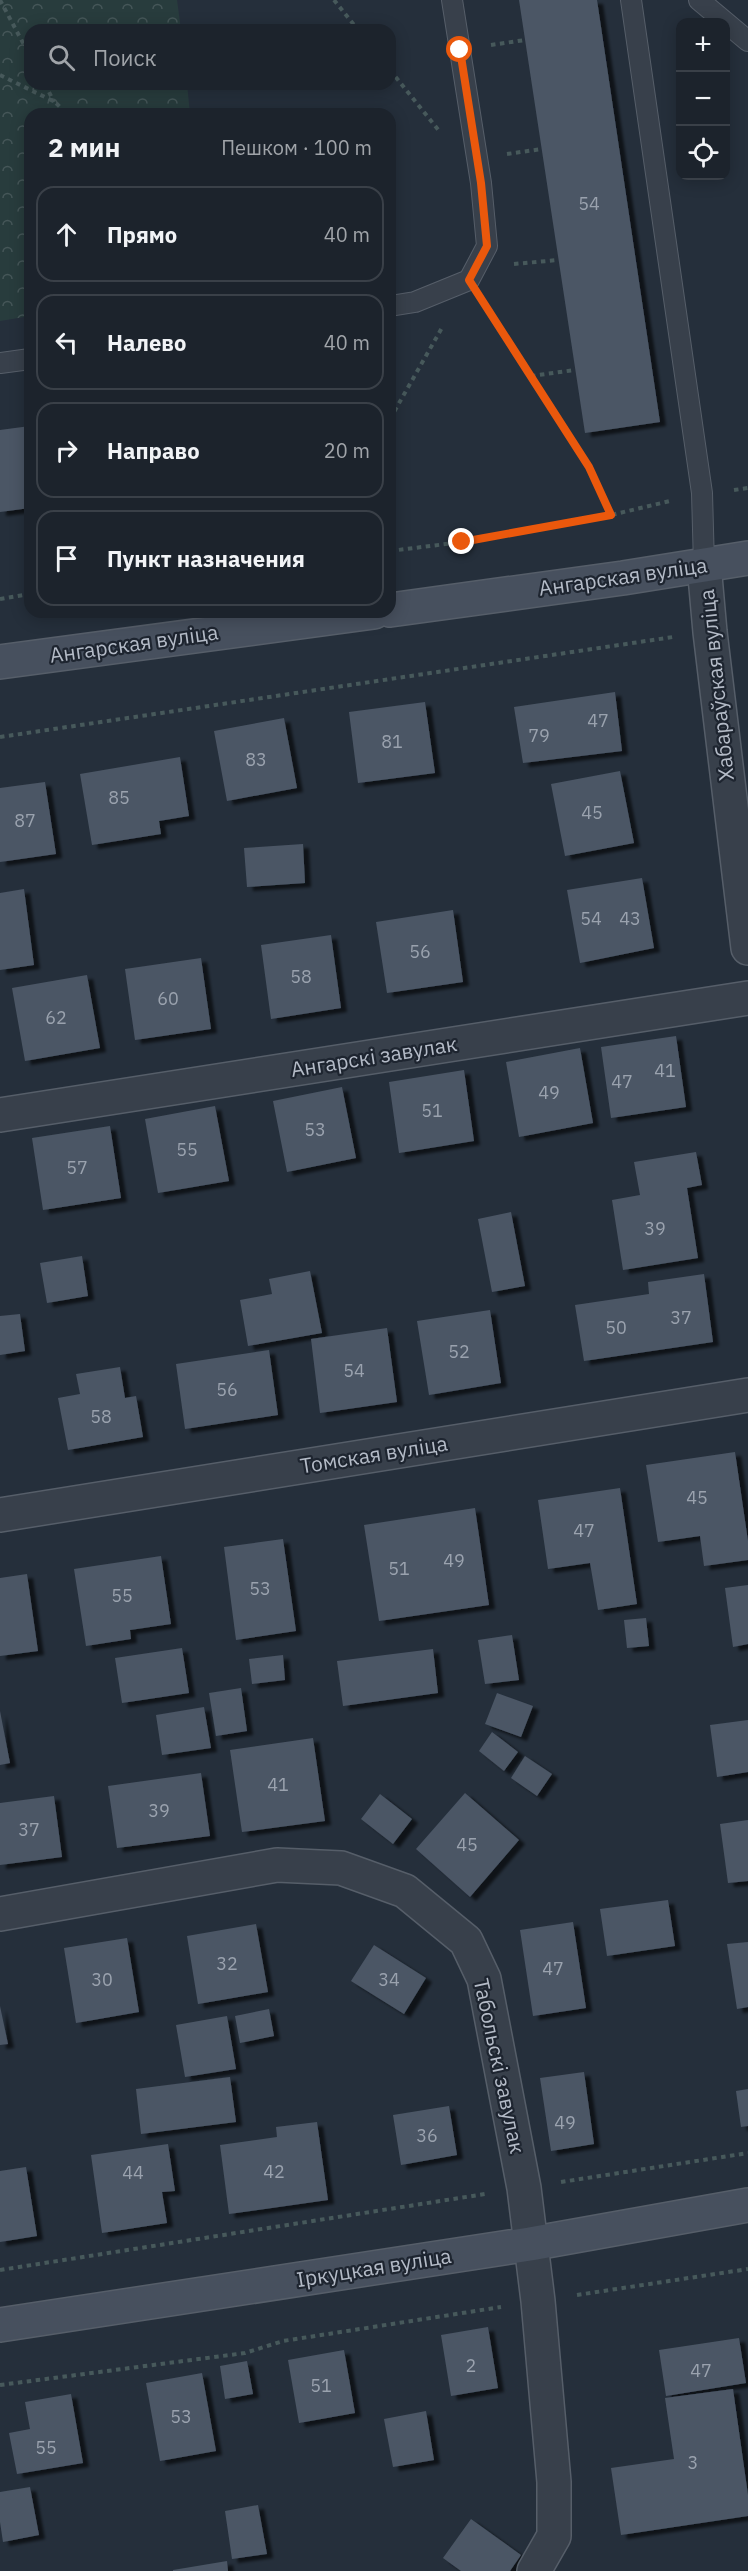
<!DOCTYPE html>
<html lang="ru">
<meta charset="utf-8">
<style>
body{margin:0;font-family:"IBM Plex Sans",sans-serif;background:#292f38;color:#f1f3f6}
.controls{position:absolute;right:18px;top:18px;display:grid;overflow:hidden;border-radius:12px;box-shadow:0 3px 15px #0003}
.controls button{width:54px;height:54px;display:grid;place-items:center;padding:0;border:0;border-bottom:2px solid #3a4048;background:#1c232c;color:#f1f3f6;font:30px sans-serif}
.stop{position:absolute;width:18px;height:18px;margin:-14px;border:4px solid #ea580c;border-radius:50%;background:#fff}
.stop.end{background:#ea580c;border-color:#fff;box-shadow:0 2px 6px #0008}
.list{margin:0;padding:0;list-style:none}
h2{display:flex;justify-content:space-between;align-items:center;height:78px;margin:0;padding:0 24px;font-size:26px}
h2 small{font-size:20px;font-weight:400;color:#a0a4a9}
.list li{display:grid;grid-template-columns:39px 1fr auto;gap:18px;align-items:center;box-sizing:border-box;height:96px;margin:0 12px 12px;padding:0 12px;border:2px solid #3a4048;border-radius:18px}
.list b{display:block;font-size:22px;white-space:nowrap}
.list em{font-size:20px;font-style:normal;color:#a0a4a9}
.icon{flex:none;width:33px;height:33px;fill:none;stroke:currentColor;stroke-width:2;stroke-linecap:round;stroke-linejoin:round}
.map{position:relative;flex:none;width:748px;height:2571px;overflow:hidden}
.search{position:absolute;background:#1c232c;box-shadow:0 3px 15px #0003;left:24px;top:24px;width:372px;height:66px;display:flex;align-items:center;gap:15px;box-sizing:border-box;padding:0 21px;border-radius:18px;color:#a0a4a9;font-size:22px}
.panel{position:absolute;background:#1c232c;box-shadow:0 3px 15px #0003;left:24px;top:108px;width:372px;height:510px;border-radius:18px}
.map>svg:first-child{display:block}
.forest{fill:url(#forest-crowns)}
.building{fill:#4b5665;filter:url(#shadow)}
.lines{fill:none;stroke-linecap:round;stroke-linejoin:round}
.lane-casing{stroke:#565e69;stroke-width:22}
.street-casing{stroke:#565e69;stroke-width:36}
.secondary-casing{stroke:#565e69;stroke-width:36}
.path{stroke:#47595b;stroke-width:4;stroke-dasharray:4.5 4.5;stroke-linecap:butt}
.lane{stroke:#38404b;stroke-width:20}
.street{stroke:#38404b;stroke-width:33}
.secondary{stroke:#47505e;stroke-width:33}
.route{stroke:#ea580c;stroke-width:8}
.labels{text-anchor:middle;stroke-width:4.5;stroke-linejoin:round;paint-order:stroke}
.number-label{font-size:18px;fill:#9aa2ae}
.street-label{font-size:21px;fill:#b4bbc7;stroke:#1e2530}
</style>
<div class="map">
<svg width="748" height="2571" viewBox="0 0 748 2571">
<defs>
<pattern id="forest-crowns" width="20" height="18" patternUnits="userSpaceOnUse" patternTransform="scale(1.5)"><rect width="20" height="18" fill="#283c3d"/><path d="M2 6a3 3 0 1 1 6 0M12 15a3 3 0 1 1 6 0" fill="none" stroke="#455658"/></pattern>
<filter id="shadow"><feDropShadow dx="6" dy="4" stdDeviation="1.5" flood-color="#0009"/></filter>
</defs>
<rect width="100%" height="100%" fill="#252f3b"/>
<!-- forest -->
<path class="forest" d="M0,0h177l4,30h-151v54h157l3,30h-160v202l-30,5z"/>
<!-- building -->
<path class="building" d="M519,0h78l63,422 -75,11z
M30,426v82l-30,4v-82z
M615,692l7,59 -99,12 -9,-56z
M425,702l10,71 -77,10 -9,-71z
M284,718l13,70 -70,13 -13,-70z
M180,757l9,59 -30,5 2,13 -69,11 -12,-71z
M620,771l14,72 -69,13 -14,-72z
M45,782l11,72 -56,8v-74z
M303,844l2,39 -58,4 -3,-39z
M642,878l12,70 -74,15 -13,-73z
M24,889l10,76 -34,5v-77z
M453,910l10,72 -76,11 -11,-71z
M331,935l10,73 -70,11 -10,-74z
M201,958l10,71 -76,11 -10,-71z
M87,975l13,73 -75,13 -13,-73z
M676,1036l10,71 -75,11 -10,-71z
M580,1048l13,75 -74,14 -13,-75z
M464,1070l10,71 -75,12 -10,-71z
M342,1087l14,71 -69,14 -14,-71z
M215,1106l14,75 -71,12 -13,-74z
M110,1126l11,72 -78,12 -11,-72z
M696,1152l6,33 -15,3 11,70 -75,12 -11,-70 28,-5 -6,-33z
M511,1212l14,74 -33,6 -14,-73z
M82,1256l6,40 -41,7 -7,-40z
M310,1271l12,62 -74,13 -8,-46 32,-6 -3,-15z
M704,1274l9,68 -129,19 -9,-56 74,-11 -1,-12z
M490,1310l11,73 -72,12 -12,-74z
M20,1314l5,37 -25,4v-39z
M387,1328l10,74 -77,11 -9,-74z
M269,1350l9,65 -93,14 -9,-65z
M120,1367l5,31 11,-2 7,41 -75,13 -10,-52 22,-4 -4,-20z
M735,1452l13,89v19l-44,6 -4,-30 -42,6 -12,-77z
M620,1488l17,116 -39,6 -8,-47 -42,6 -10,-69z
M475,1508l14,97 -110,16 -15,-96z
M283,1539l13,92 -60,9 -12,-93z
M161,1556l10,68 -41,6 1,9 -45,7 -12,-77z
M27,1574l11,77 -38,5v-78z
M748,1585v59l-15,3 -8,-59z
M646,1618l3,28 -22,2 -3,-28z
M512,1635l7,45 -34,4 -7,-44z
M182,1648l7,45 -67,10 -7,-45z
M433,1649l5,44 -95,13 -6,-45z
M283,1655l2,25 -33,4 -3,-25z
M241,1688l6,43 -31,5 -7,-43z
M497,1693l36,13 -12,31 -36,-13z
M204,1707l7,41 -49,7 -6,-40z
M0,1711l10,52 -10,2z
M748,1720v52l-31,5 -7,-52z
M492,1732l26,20 -14,19 -25,-20z
M313,1738l12,83 -83,11 -12,-82z
M525,1756l27,18 -15,22 -26,-18z
M201,1773l9,63 -93,12 -9,-62z
M465,1793l54,47 -49,57 -54,-48z
M380,1794l32,25 -19,25 -32,-25z
M54,1796l8,61 -62,8v-62z
M748,1820v61l-20,2 -8,-59z
M668,1900l7,46 -68,10 -7,-47z
M573,1922l13,86 -53,8 -13,-86z
M256,1924l12,68 -70,12 -11,-68z
M127,1938l12,74 -63,11 -12,-75z
M748,1942v65l-11,2 -10,-65z
M374,1945l52,33 -22,36 -53,-33z
M0,2006l8,38 -8,1z
M269,2009l5,27 -34,7 -5,-27z
M227,2016l9,53 -51,8 -9,-52z
M584,2072l10,72 -43,7 -11,-73z
M230,2077l6,45 -95,12 -5,-45z
M748,2089v37l-7,1 -5,-36z
M449,2106l8,49 -56,10 -8,-50z
M317,2122l11,78 -99,14 -9,-69 57,-8 -1,-10z
M168,2144l7,47 -13,1 5,31 -65,10 -11,-78z
M26,2167l11,69 -37,6v-71z
M488,2327l10,61 -47,8 -10,-61z
M739,2338l7,45 -80,13 -7,-46z
M344,2350l11,63 -56,10 -11,-63z
M247,2361l6,33 -28,5 -5,-33z
M202,2373l14,78 -56,10 -14,-78z
M733,2389l15,106v21l-127,19 -10,-67 63,-9 -9,-61z
M71,2394l12,69 -66,11 -8,-41 21,-4 -5,-27z
M426,2411l8,49 -41,7 -9,-48z
M30,2487l9,48 -36,7 -3,-20v-30z
M258,2505l9,49 -35,5 -7,-48z
M471,2519l50,36 -11,16h-49l-18,-13z
M227,2561l1,10h-55v-1z"/>
<g class="lines">
<defs>
<path id="lane" d="M631,0l71,493 2,72
M699,0l49,41
M390,306l25,-4 54,-22 18,-34 -6,-63 -29,-183
M0,363l30,-4"/>
<path id="street" d="M704,565l6,67 38,316
M0,1115l748,-117
M0,1515l748,-120
M0,1914l277,-49 64,3 64,23 61,50 18,38 40,209 14,113 16,181v54l-20,35"/>
<path id="secondary" d="M390,610l233,-32 125,-20
M0,662l374,-50
M0,2325l530,-81 218,-39"/>
</defs>
<!-- lane casing -->
<use href="#lane" class="lane-casing"/>
<!-- street casing -->
<use href="#street" class="street-casing"/>
<!-- secondary casing -->
<use href="#secondary" class="secondary-casing"/>
<!-- path -->
<path class="path" d="M0,0l30,56
M334,0l24,30
M491,45l34,-5
M390,70l50,62
M0,75l55,27 12,12
M45,84l9,18
M507,154l35,-5
M514,264l44,-4
M485,305l104,162 22,48
M531,376l44,-6
M390,419l53,-93
M734,490l14,-2
M390,551l72,-9 149,-27 59,-14
M0,599l30,-5
M0,737l673,-100
M561,2182l187,-29
M0,2270l485,-76
M577,2295l171,-26
M0,2385l245,-32 38,-12 218,-34"/>
<!-- lane -->
<use href="#lane" class="lane"/>
<!-- street -->
<use href="#street" class="street"/>
<!-- secondary -->
<use href="#secondary" class="secondary"/>
</g>
<g class="lines">
<!-- route -->
<path class="route" d="M460,50l21,133 6,63 -18,34 120,187 22,48 -149,27"/>
</g>
<g class="labels">
<!-- number labels -->
<g class="number-label">
<text x="589" y="210">54</text>
<text x="598" y="727">47</text>
<text x="539" y="742">79</text>
<text x="392" y="748">81</text>
<text x="256" y="766">83</text>
<text x="119" y="804">85</text>
<text x="592" y="819">45</text>
<text x="25" y="827">87</text>
<text x="591" y="925">54</text>
<text x="630" y="925">43</text>
<text x="420" y="958">56</text>
<text x="301" y="983">58</text>
<text x="168" y="1005">60</text>
<text x="56" y="1024">62</text>
<text x="665" y="1077">41</text>
<text x="622" y="1088">47</text>
<text x="549" y="1099">49</text>
<text x="432" y="1117">51</text>
<text x="315" y="1136">53</text>
<text x="187" y="1156">55</text>
<text x="77" y="1174">57</text>
<text x="655" y="1235">39</text>
<text x="681" y="1324">37</text>
<text x="616" y="1334">50</text>
<text x="459" y="1358">52</text>
<text x="354" y="1377">54</text>
<text x="227" y="1396">56</text>
<text x="101" y="1423">58</text>
<text x="697" y="1504">45</text>
<text x="584" y="1537">47</text>
<text x="454" y="1567">49</text>
<text x="399" y="1575">51</text>
<text x="260" y="1595">53</text>
<text x="122" y="1602">55</text>
<text x="278" y="1791">41</text>
<text x="159" y="1817">39</text>
<text x="29" y="1836">37</text>
<text x="467" y="1851">45</text>
<text x="227" y="1970">32</text>
<text x="553" y="1975">47</text>
<text x="102" y="1986">30</text>
<text x="389" y="1986">34</text>
<text x="565" y="2129">49</text>
<text x="427" y="2142">36</text>
<text x="274" y="2178">42</text>
<text x="133" y="2179">44</text>
<text x="471" y="2372">2</text>
<text x="701" y="2377">47</text>
<text x="321" y="2392">51</text>
<text x="181" y="2423">53</text>
<text x="46" y="2454">55</text>
<text x="693" y="2469">3</text>
</g>
<!-- street labels -->
<g class="street-label">
<text transform="translate(623 577) rotate(-8)" y="7">Ангарская вуліца</text>
<text transform="translate(134 644) rotate(-8)" y="7">Ангарская вуліца</text>
<text transform="translate(717 685) rotate(-96)" y="7">Хабараўская вуліца</text>
<text transform="translate(374 1057) rotate(-9)" y="7">Ангарскі завулак</text>
<text transform="translate(374 1455) rotate(-9)" y="7">Томская вуліца</text>
<text transform="translate(499 2066) rotate(78)" y="7">Табольскі завулак</text>
<text transform="translate(374 2268) rotate(-9)" y="7">Іркуцкая вуліца</text>
</g>
</g>
</svg>
<div class="controls">
<button>+</button>
<button>−</button>
<button><svg class="icon" aria-label="locate" viewBox="0 0 24 24"><circle cx="12" cy="12" r="6"/><path d="M12 2v4M12 18v4M2 12h4M18 12h4"/></svg></button>
</div>
<div class="stop" style="left:460px;top:50px"></div>
<div class="stop end" style="left:462px;top:542px"></div>
<div class="search"><svg class="icon" aria-label="search" viewBox="0 0 24 24"><circle cx="10" cy="10" r="6"/><path d="M15 15l6 6"/></svg>Поиск</div>
<section class="panel">
<h2>2 мин<small>Пешком · 100 m</small></h2>
<ul class="list">
<li><svg class="icon" aria-label="ahead" viewBox="0 0 24 24"><path d="M12 20V5M6 11l6-6 6 6"/></svg><div><b>Прямо</b></div><em>40 m</em></li>
<li><svg class="icon" aria-label="left" viewBox="0 0 24 24"><path d="M17 20v-9H6M10 6l-5 5 5 5"/></svg><div><b>Налево</b></div><em>40 m</em></li>
<li><svg class="icon" aria-label="right" viewBox="0 0 24 24"><path d="M7 20v-9h11M14 6l5 5-5 5"/></svg><div><b>Направо</b></div><em>20 m</em></li>
<li><svg class="icon" aria-label="arrive" viewBox="0 0 24 24"><path d="M6 21V4h12l-3 4 3 4H6"/></svg><div><b>Пункт назначения</b></div></li>
</ul>
</section>
</div>
